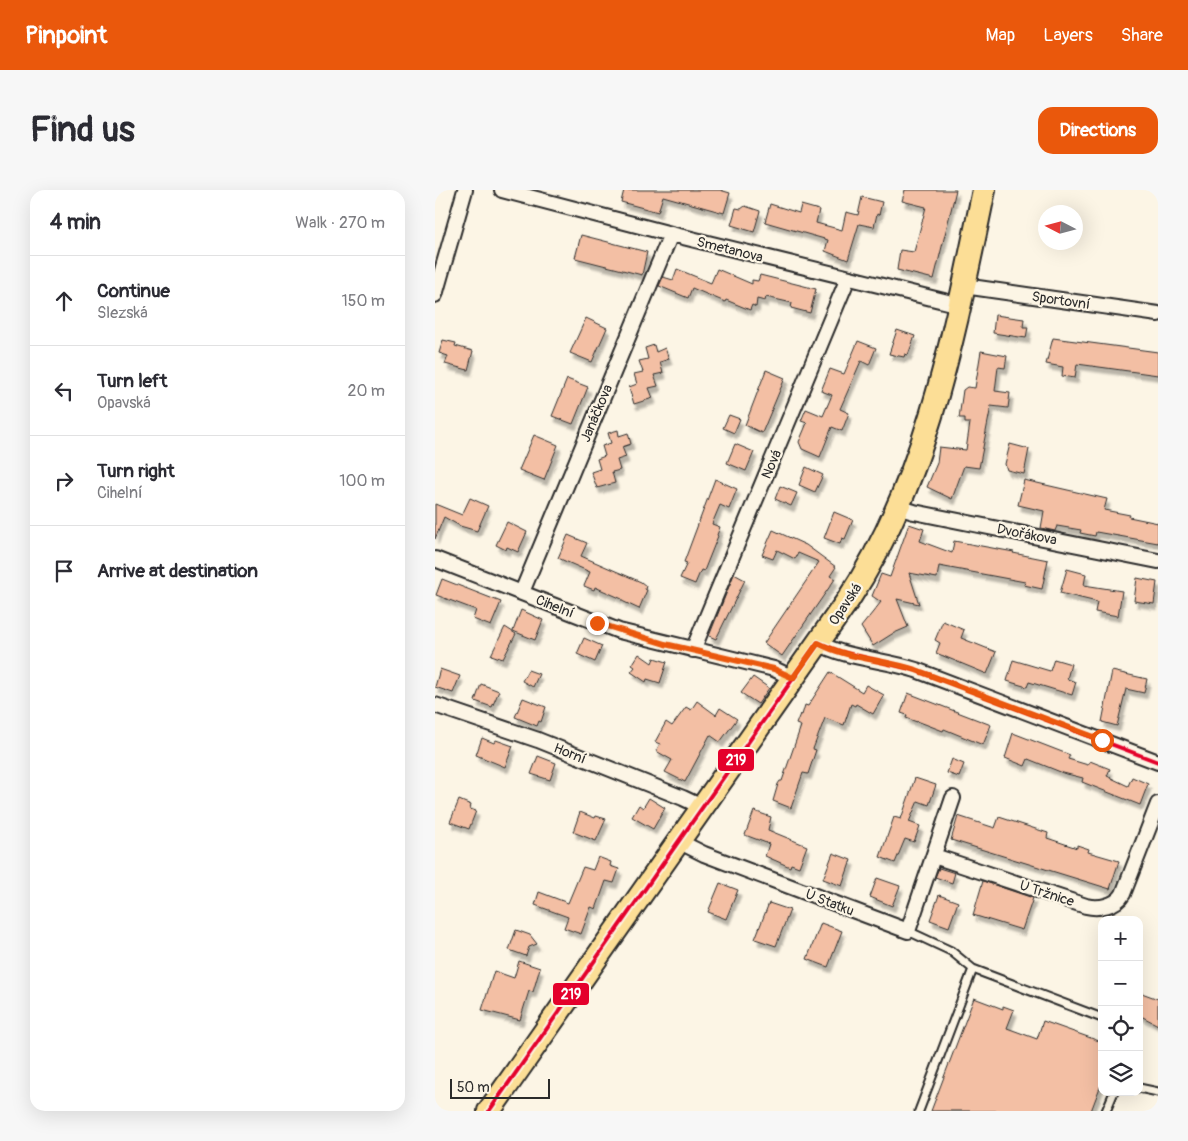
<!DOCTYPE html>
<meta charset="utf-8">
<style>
body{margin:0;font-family:Pangolin,sans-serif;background:#f7f7f7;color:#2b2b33}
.controls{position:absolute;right:15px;bottom:15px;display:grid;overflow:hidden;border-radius:10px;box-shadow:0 5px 20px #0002}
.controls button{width:45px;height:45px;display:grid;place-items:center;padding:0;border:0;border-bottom:1px solid #e1e1e2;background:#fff;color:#2b2b33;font:25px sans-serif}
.compass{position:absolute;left:603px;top:15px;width:45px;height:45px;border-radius:50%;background:#fff;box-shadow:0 5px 20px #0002;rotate:276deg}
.scale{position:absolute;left:15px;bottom:12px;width:100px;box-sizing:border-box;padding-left:5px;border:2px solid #2b2b2b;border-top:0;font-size:14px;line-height:18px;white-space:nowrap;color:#2b2b2b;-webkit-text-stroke:4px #fcf5e5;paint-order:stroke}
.stop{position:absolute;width:15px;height:15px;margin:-11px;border:4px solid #ea580c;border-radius:50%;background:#fff}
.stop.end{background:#ea580c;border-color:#fff;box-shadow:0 1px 5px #0008}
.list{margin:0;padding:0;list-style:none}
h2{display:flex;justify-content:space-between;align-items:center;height:65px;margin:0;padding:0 20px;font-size:21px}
h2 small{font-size:16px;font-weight:400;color:#7c7c81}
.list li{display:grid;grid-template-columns:32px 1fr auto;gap:15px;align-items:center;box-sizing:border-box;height:90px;padding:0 20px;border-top:1px solid #e1e1e2}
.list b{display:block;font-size:19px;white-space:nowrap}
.list p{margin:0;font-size:16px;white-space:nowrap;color:#7c7c81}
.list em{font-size:16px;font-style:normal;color:#7c7c81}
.icon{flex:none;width:28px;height:28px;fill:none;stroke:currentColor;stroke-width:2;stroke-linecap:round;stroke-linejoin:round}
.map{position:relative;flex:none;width:723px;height:921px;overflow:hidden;border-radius:15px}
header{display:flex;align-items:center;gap:30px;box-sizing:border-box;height:70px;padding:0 25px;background:#ea580c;color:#fff}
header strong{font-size:24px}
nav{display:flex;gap:28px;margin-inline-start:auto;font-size:18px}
.intro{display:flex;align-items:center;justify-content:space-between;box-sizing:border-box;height:120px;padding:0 30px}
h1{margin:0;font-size:35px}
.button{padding:12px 22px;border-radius:15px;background:#ea580c;color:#fff;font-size:18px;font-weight:700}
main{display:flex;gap:30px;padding:0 30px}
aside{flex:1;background:#fff;border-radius:15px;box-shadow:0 5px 20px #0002}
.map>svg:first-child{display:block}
.building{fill:#f3bfa4;stroke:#2b2b2b;filter:url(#shadow)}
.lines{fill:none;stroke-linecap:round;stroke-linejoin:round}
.lane-casing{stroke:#2b2b2b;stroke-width:11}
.street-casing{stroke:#2b2b2b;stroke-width:18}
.primary-casing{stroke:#2b2b2b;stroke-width:26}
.lane{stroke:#fcf5e5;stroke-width:7}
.street{stroke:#fcf5e5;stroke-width:14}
.primary{stroke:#fcde96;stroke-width:22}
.bus-1-casing{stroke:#fcf5e5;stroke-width:8}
.bus-1{stroke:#e4002b;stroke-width:4}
.route{stroke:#ea580c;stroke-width:6}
.labels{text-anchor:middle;stroke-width:4.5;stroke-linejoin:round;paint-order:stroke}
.street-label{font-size:14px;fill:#2b2b2b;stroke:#fcf5e5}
.line-badge{stroke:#fcf5e5;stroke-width:2}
.badge-label{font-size:14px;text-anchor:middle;font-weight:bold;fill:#fff}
</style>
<header>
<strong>Pinpoint</strong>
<nav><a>Map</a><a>Layers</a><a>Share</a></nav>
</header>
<div class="intro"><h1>Find us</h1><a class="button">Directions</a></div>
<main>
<aside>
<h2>4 min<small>Walk · 270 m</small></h2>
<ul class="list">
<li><svg class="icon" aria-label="ahead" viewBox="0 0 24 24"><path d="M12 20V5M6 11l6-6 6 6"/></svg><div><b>Continue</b><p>Slezská</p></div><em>150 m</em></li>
<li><svg class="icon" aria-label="left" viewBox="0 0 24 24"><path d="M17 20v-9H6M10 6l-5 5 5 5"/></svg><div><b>Turn left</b><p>Opavská</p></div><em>20 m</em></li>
<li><svg class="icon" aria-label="right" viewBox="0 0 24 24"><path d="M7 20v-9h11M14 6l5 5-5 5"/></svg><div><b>Turn right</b><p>Cihelní</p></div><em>100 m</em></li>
<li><svg class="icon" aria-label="arrive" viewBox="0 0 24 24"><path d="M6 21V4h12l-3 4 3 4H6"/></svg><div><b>Arrive at destination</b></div></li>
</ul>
</aside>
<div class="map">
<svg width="723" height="921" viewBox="0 0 723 921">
<defs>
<filter id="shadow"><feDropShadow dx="3" dy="5.5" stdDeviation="1" flood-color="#0004"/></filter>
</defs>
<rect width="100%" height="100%" fill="#fcf5e5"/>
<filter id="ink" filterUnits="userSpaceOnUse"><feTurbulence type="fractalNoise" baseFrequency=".02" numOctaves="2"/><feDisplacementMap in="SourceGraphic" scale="10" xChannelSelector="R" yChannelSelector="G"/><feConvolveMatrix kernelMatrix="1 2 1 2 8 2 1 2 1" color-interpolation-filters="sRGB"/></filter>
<g filter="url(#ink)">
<!-- building -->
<path class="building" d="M189,0h96l10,3 -6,20 -61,-17 -5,16 -37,-10z
M470,0h51l-22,89 -37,-9 3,-20 14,2 12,-45 -24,-6z
M427,7l20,5 -3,13 -2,-1 -3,13 -15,-3 -11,36 -23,-9 3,-11 -63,-18 5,-18 29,9 2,-8 18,5 -3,13 26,7 4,-18 12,3z
M310,16l15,5 -6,21 -23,-7 5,-17 5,1z
M146,45l66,17 -5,23 -67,-17z
M242,79l34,14 6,-14 35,15v-4l6,1 2,-6 56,14 -6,24 -19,-5 1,-5 -26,-6 -1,4 -8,-2 -1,8 -4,-2 -2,5 -24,-10 -1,2 -33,-14 -4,10 -29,-12 4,-9 10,3z
M560,125l29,4 -1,8h5l-2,11 -33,-5z
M151,128l21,10 -15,34 -22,-9z
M462,140l18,6 -7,19 -3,-1 -1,3 -15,-3z
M618,148l105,14v23l-81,-11 -2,14 -13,-2 1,-9 -17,-3z
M8,150l13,3 -1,3 18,5 -5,19 -23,-6 3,-8 -9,-3z
M423,151l18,7 -7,17 -8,-4 -21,48 9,4 -7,18 -10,-4 -12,30 -18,-8 -3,-7 8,-19 -6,-2 5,-12 17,7 9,-21 -11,-4 9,-22 14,5z
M219,155l2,7 9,-4 4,11 -9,3 3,11 -9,2 4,11 -9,2 4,10 -19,6 -5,-17 8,-3 -3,-10 9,-2 -4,-11 9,-2 -3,-11z
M546,161l26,5 -2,12 -7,-1 -3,24 15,2 -2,15 -17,-2 -12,62 -15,-2 -12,33 -25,-12 10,-24 2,-16 27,3 4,-27h-5v-5h-6l4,-28 4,-3 8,1z
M331,180l19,8 -23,55 -17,-8z
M132,189l21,8 -15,37 -21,-8z
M294,225l11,4 -6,14 -11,-5z
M183,240l1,6 9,-3 3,11 -9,3 4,10 -9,3 3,10 -8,2 3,11 -18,5 -6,-16 9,-3 -3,-10 8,-3 -3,-10 9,-3 -3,-10z
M99,245l24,10 -14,35 -25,-10z
M300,254l19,8 -8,19 -19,-8z
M575,254l19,5 -5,25 -17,-4 -2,-6z
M371,277l17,8 -8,17 -16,-7z
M280,289l22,10 -8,20 -9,-4 -8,19 8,3 -3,8 1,1 -14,35 -3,-1 -6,14 -15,-6 7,-15 -3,-1z
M589,290l83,19 -3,11 26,5 -1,2 29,6v20l-62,-11 -1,4 -15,-3 1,-3 -24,-4 -2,5 -14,-3 3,-17 -26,-6z
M345,296l17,7 -6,13 -16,-7z
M35,308l18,8 -11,25 -17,-5 -16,-9 -9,22v-35l27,11z
M399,322l19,8 -8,19 -3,-1 -2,6 -16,-6z
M72,332l20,10 -9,20 -11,-5 -1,3 -10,-5z
M474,334l15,5 -4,12 32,12 2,-12 60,11 -1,1 35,7 -6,29 -18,-4 1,-3 -86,-16 -2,12 -28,-5 10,31 -22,-5 11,28 -16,7 -19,12 -12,-19 20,-25 -9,-6 9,-22 9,3z
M338,340l33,15 30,22 -6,9 5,3 -53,77 -18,-13 55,-81 -21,-9 -3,6 -18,-9 -4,9 -11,-4z
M133,345l19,8 -6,13 60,26 5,4 -1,3 2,1 -8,19 -17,-8v-2l-27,-12 -1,3 -10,-4 6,-14 -32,-14z
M632,379l19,5 -2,11 38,6 -4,25 -23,-4 2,-10 -37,-9z
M299,384l11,6 -29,59 -7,-3z
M702,388l20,4 -3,22 -20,-3z
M7,389l59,23 -10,24 -18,-7 3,-9 -40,-15z
M86,420l22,10 -8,20 -22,-9z
M508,431l21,9 -3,8 35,14 -9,22 -51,-21 4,-10 -5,-3z
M70,437l11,7 -13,25 -12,-4z
M149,448l18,8 -7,16 -18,-8z
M204,464l13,9 2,-5 13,4 -7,21 -13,-4 -1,3 -15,-10 4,-5 -3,-2z
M619,469l17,5 -4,15 9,3 -4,13 -43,-13 -2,5 -20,-6 6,-21 37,11z
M5,479l20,7 -7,17 -18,-6z
M93,480l11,4 -6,13 -11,-6z
M677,481l35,8 -3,14 -18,-4 -9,37 -15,-4z
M395,482l32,20 4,-7 18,10 -11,19 -17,-10 -1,2 -4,-2 -7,21 -19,-7 -12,31 3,1 -8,24 -5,-1 -12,35 -18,-7 5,-17 2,-3h2l19,-55 -5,-2 4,-10 2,1 3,-10 3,1z
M318,487l16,11 -11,16 -17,-11z
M46,494l18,7 -7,16 -17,-6z
M473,503l83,32 -8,20 -39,-16 -1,2 -26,-10v1l-11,-4 1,-3 -6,-2z
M88,508l23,9 -5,15 -2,-1 -2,5 -22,-9z
M262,511l19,14 4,-7 17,11 -17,23 -10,-7 -25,47 -20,-10 7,-12 -16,-9 4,-7 -5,-2 11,-20 6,4 14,-19 5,3z
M578,543l57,22 -2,4 20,6 2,-4 20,8 -3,7 21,10 4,-9 16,7 -8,21 -58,-23 1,-4 -20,-5 -35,-14 -3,7 -20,-8z
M47,548l12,5 2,-3 17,6 -8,21 -29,-12z
M103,566l18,7 -6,17 -19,-6z
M517,569l12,5 -5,13 -12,-4z
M480,588l21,7 -7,20 -11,-4 -9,21 11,4 -6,16 -9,-3 -10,24 -15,-6 14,-40 7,2z
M214,608l16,10 -12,21 -21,-12 7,-12 4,3z
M24,610l12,5 -1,4 6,2 -7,18 -19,-7z
M319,621l17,6 -3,13 39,16 -8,21 -8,-3 -1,3 -25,-11 4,-12 -24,-9z
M145,622l15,6 1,-2 10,3 -10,22 -23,-9z
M523,626l37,12 4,-11 49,16 -1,5 30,10v-3l12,4 -1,3 31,9 -9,28 -159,-49z
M398,663l18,7 -9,26 -19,-7z
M163,667l13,5 -1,4 9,3 -5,14 -8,-2 -10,28 -5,-2 -10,27 -17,-6 4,-11 -33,-12 4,-13 29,11 15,-36 10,3z
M504,678l16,5 -3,10 -17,-6z
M442,688l23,8 -8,20 -22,-9z
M548,691l50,17 -11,32 -49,-15z
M285,693l18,7 -12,29 -18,-7z
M504,705l19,7 -9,25 -19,-7z
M334,713l21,7 -14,36 -21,-7z
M386,733l21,8 -14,36 -21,-8z
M81,740l14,5 7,9 -8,3 -3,9 -17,-6z
M84,771l21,7 -7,24 -4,-1 -9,29 -38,-10 12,-39 20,7z
M704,802l19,7v26l-19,-10z
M539,808l29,11v-3l11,4 -7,18 30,11 6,-18 59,21v40l-11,29h-160z"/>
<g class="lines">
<defs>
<path id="lane" d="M473,741l43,20 22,18 -54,142
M538,779l129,49
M704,898l19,4
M671,921l8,-19"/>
<path id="street" d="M67,0l169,44 289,71
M529,96l194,28
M0,105l30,-105
M462,317l17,5 244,49
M0,369l184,72 155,38 19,9
M87,402l149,-358
M383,453c30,16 65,16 98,27l242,92
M258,460l155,-372
M0,515l103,35 145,58 19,9
M243,651l26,13 204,77 45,-133
M499,666l152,50c13,3 30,0 37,-12l35,-90"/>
<path id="primary" d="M54,921l359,-511c80,-121 107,-271 136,-410"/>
</defs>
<!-- lane casing -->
<use href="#lane" class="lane-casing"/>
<!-- street casing -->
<use href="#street" class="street-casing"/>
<!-- primary casing -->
<use href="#primary" class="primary-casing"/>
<!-- lane -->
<use href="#lane" class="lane"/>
<!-- street -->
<use href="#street" class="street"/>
<!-- primary -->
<use href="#primary" class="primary"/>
<defs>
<path id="bus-1" d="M383,453l23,9 75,18 242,92
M54,921l329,-468"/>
</defs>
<!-- bus-1 casing -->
<use href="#bus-1" class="bus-1-casing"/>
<!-- bus-1 -->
<use href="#bus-1" class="bus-1"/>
</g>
</g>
<g class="lines" filter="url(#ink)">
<!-- route -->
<path class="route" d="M162,433l68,21 109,25 19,9 25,-35c30,16 65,16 98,27l186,70"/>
</g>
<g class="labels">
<!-- street labels -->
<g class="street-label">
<text transform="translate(295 59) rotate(14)" y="5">Smetanova</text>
<text transform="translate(626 110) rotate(8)" y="5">Sportovní</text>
<text transform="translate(161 223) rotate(-67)" y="5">Janáčkova</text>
<text transform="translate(336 274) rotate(-67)" y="5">Nová</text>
<text transform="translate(592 344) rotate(11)" y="5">Dvořákova</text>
<text transform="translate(410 414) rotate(-56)" y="5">Opavská</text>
<text transform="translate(120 416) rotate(22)" y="5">Cihelní</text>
<text transform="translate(135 563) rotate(22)" y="5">Horní</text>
<text transform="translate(612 703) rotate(18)" y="5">U Tržnice</text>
<text transform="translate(395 712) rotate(21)" y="5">U Statku</text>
</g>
</g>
<g class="line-badge">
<rect x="282" y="558" width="38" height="24" rx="5" fill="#e4002b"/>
<rect x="117" y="792" width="38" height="24" rx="5" fill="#e4002b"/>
</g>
<g class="badge-label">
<text x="301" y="575">219</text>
<text x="136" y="809">219</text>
</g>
</svg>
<div class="controls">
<button>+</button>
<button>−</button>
<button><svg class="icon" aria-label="locate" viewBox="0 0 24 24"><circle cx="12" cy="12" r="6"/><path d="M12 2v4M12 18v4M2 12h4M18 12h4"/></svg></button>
<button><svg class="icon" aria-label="layers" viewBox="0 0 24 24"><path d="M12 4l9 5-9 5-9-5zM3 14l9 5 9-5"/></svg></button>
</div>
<svg class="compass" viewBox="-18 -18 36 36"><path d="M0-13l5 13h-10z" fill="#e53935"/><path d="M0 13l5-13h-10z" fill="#7c7c81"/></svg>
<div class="scale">50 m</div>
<div class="stop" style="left:667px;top:550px"></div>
<div class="stop end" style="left:162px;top:433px"></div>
</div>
</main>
